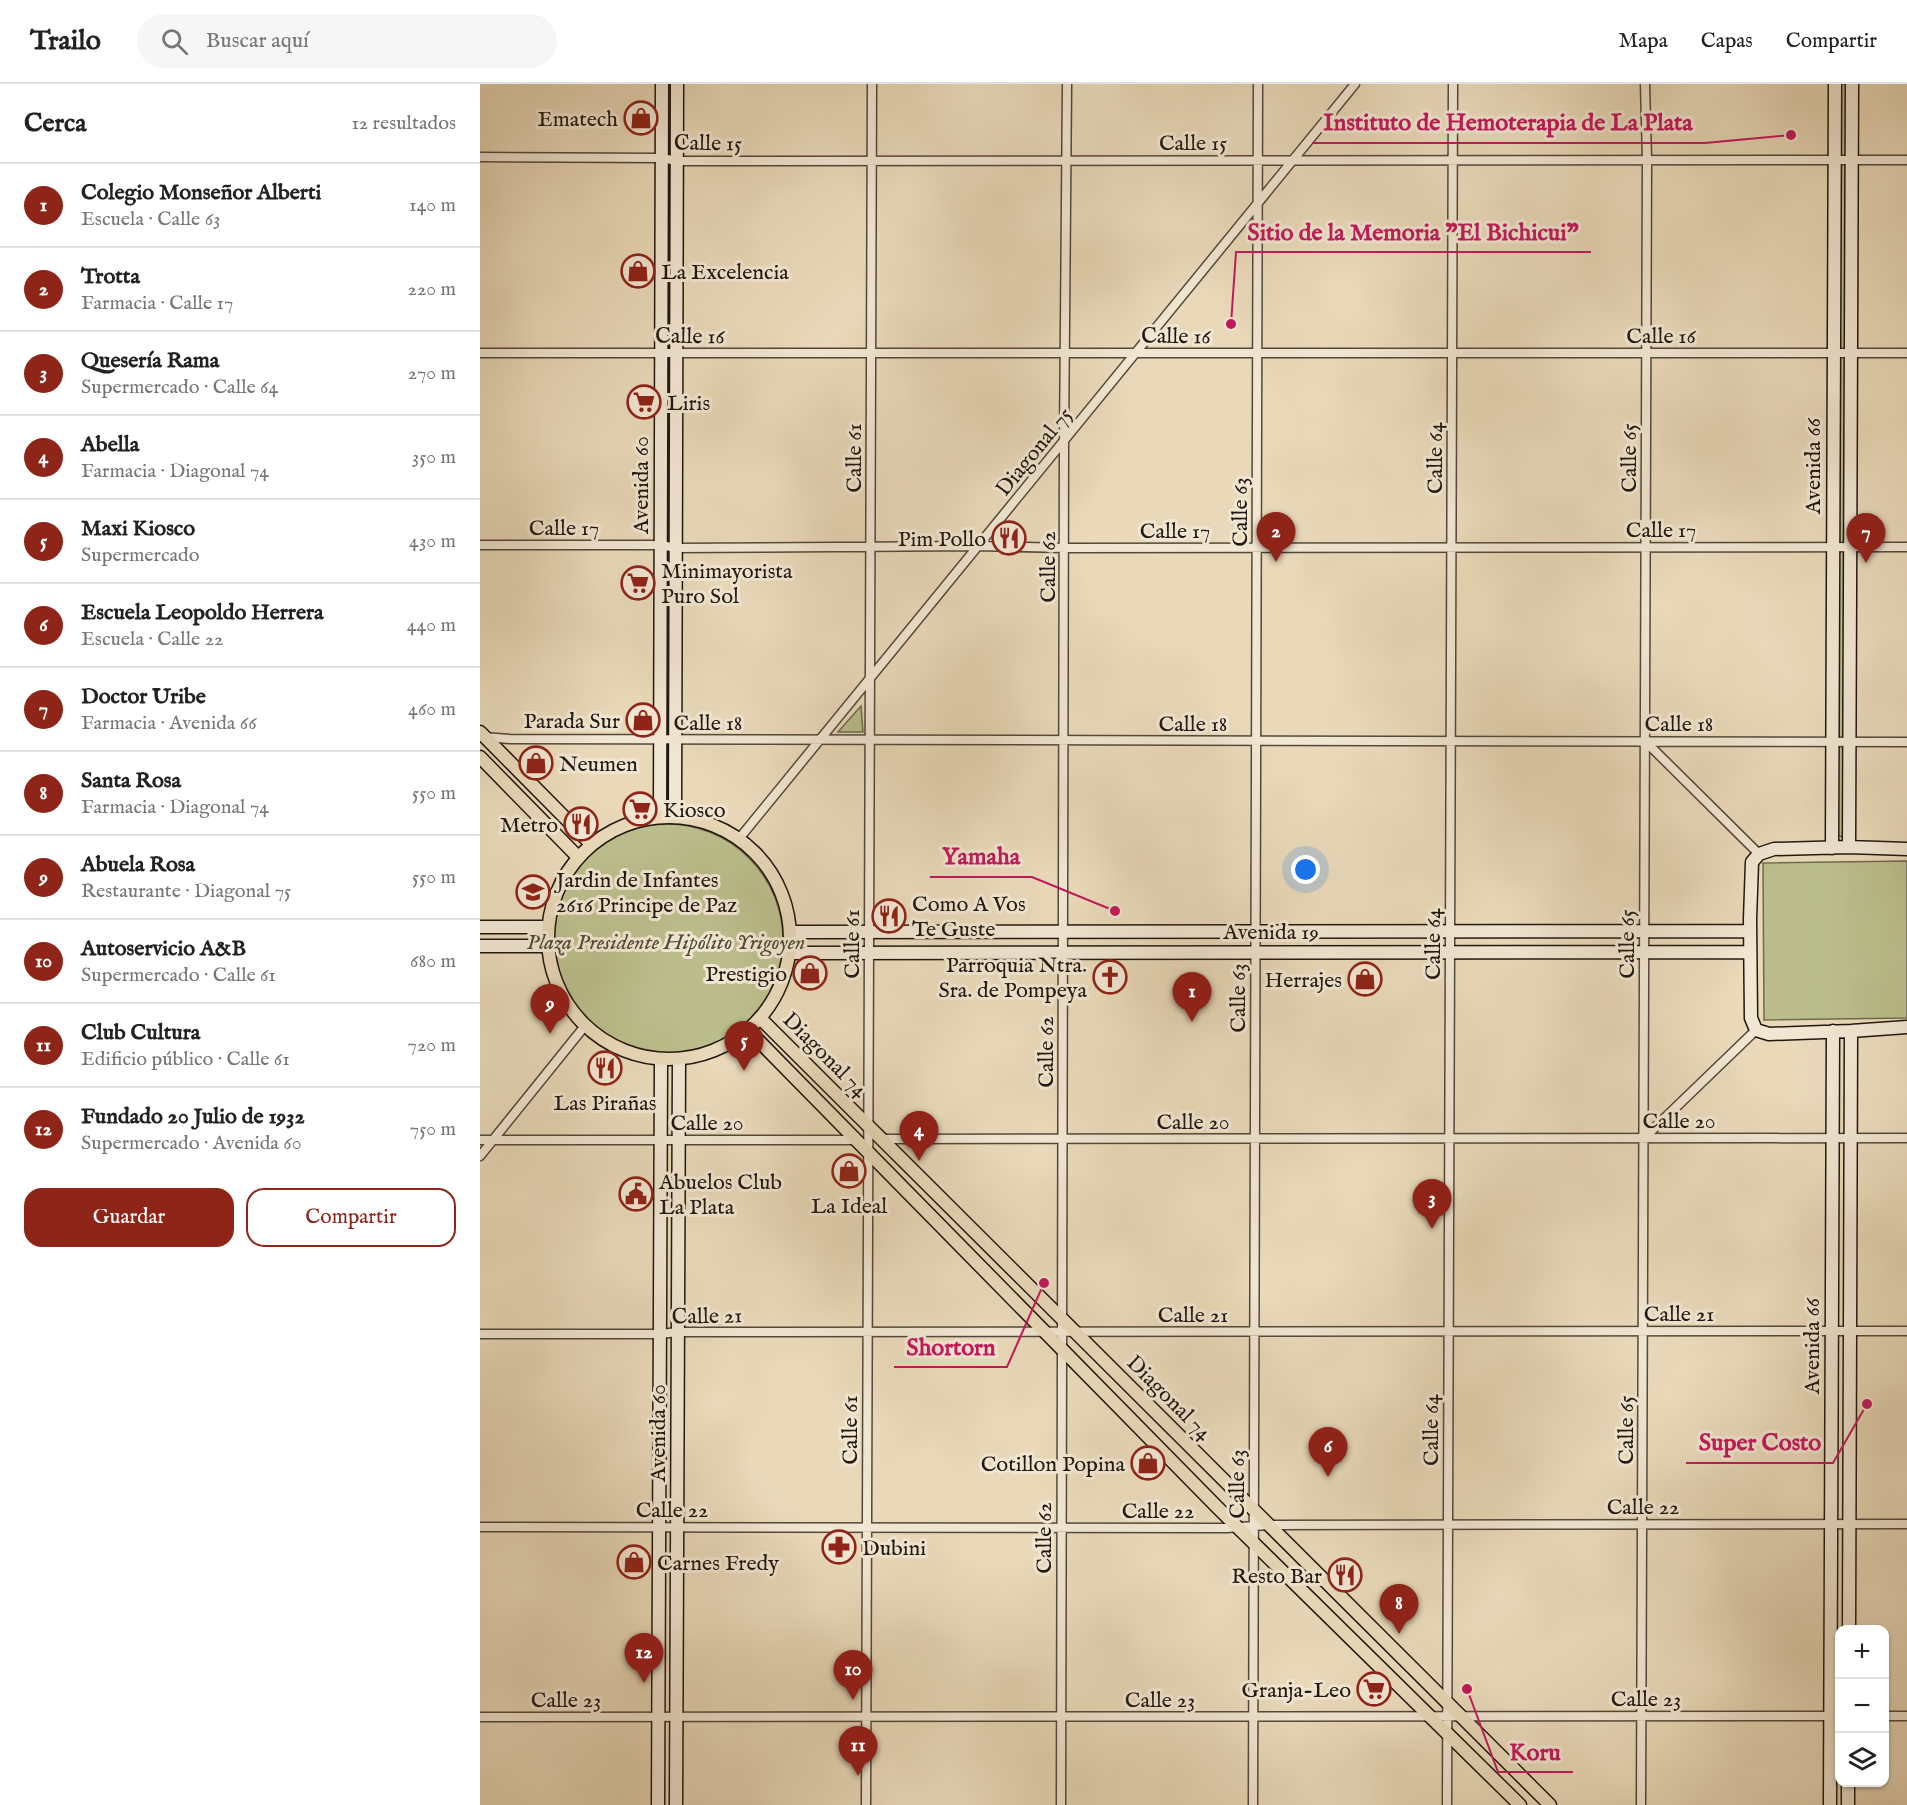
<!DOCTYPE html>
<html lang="es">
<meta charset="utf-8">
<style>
body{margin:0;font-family:"IM FELL English",serif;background:#f6f6f6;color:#222}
.controls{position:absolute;right:18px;bottom:18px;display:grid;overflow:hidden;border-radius:12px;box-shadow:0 2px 4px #0004}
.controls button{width:54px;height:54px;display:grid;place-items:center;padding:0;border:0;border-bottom:2px solid #e0e0e0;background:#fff;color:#222;font:30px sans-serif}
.you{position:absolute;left:826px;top:786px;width:21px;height:21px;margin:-15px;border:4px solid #fff;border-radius:50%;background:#1a73e8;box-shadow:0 0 0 9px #1a73e833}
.badge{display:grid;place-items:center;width:39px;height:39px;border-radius:50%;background:#8f2418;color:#fff;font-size:20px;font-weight:700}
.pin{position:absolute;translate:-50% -50px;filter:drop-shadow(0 2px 3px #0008)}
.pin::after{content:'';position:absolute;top:32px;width:21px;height:18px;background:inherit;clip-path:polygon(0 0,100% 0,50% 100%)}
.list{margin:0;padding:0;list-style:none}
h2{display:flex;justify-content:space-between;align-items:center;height:78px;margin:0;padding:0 24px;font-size:26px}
h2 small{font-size:20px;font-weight:400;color:#767676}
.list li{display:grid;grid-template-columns:39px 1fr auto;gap:18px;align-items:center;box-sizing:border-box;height:84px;padding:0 24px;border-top:2px solid #e0e0e0}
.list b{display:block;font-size:22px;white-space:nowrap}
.list p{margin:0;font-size:20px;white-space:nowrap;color:#767676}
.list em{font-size:20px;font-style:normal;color:#767676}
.actions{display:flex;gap:12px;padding:18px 24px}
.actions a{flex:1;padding:14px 0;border:2px solid #8f2418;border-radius:18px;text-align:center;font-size:21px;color:#8f2418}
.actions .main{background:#8f2418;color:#fff}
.icon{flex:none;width:33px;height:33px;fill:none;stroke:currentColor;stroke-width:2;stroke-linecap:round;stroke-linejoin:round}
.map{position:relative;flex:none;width:1427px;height:1721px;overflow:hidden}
header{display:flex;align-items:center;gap:36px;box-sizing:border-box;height:84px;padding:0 30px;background:#fff;border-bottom:2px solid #e0e0e0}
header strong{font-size:28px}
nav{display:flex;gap:33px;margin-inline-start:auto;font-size:21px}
.search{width:420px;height:54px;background:#f6f6f6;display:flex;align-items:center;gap:15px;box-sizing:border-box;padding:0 21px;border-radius:33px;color:#767676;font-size:22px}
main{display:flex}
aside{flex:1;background:#fff}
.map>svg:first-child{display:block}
.green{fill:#bbbe8c;stroke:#6e6b4e;stroke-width:1.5}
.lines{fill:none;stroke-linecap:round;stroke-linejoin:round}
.minor-casing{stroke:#53483a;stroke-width:11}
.secondary-casing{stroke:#211810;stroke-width:15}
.primary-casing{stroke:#211810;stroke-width:15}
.minor{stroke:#f1e6d2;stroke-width:8}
.secondary{stroke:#f1e6d2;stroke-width:12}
.primary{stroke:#e9d9b9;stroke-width:12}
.labels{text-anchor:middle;stroke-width:6;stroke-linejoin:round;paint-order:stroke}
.poi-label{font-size:22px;fill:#211810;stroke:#f1e6d2;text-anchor:end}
.street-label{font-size:22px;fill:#211810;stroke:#f1e6d2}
.park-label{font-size:22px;font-style:italic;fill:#4f4a35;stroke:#f1e6d2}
.leader{fill:none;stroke:#c2185b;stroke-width:2}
.callout-dot{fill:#c2185b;stroke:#f1e6d2;stroke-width:2}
.callout-label{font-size:24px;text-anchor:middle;font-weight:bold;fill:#c2185b;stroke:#f1e6d2;stroke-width:6;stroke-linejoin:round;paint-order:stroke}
</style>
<header>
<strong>Trailo</strong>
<div class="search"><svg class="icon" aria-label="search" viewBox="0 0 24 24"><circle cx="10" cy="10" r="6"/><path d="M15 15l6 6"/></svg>Buscar aquí</div>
<nav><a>Mapa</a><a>Capas</a><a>Compartir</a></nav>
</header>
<main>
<aside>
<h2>Cerca<small>12 resultados</small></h2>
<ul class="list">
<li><span class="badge">1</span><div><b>Colegio Monseñor Alberti</b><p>Escuela · Calle 63</p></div><em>140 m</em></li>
<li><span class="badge">2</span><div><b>Trotta</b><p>Farmacia · Calle 17</p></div><em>220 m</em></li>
<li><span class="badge">3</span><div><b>Quesería Rama</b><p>Supermercado · Calle 64</p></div><em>270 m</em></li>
<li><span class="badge">4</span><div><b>Abella</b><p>Farmacia · Diagonal 74</p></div><em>350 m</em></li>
<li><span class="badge">5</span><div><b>Maxi Kiosco</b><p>Supermercado</p></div><em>430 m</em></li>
<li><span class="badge">6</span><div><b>Escuela Leopoldo Herrera</b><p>Escuela · Calle 22</p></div><em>440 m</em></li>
<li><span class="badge">7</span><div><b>Doctor Uribe</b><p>Farmacia · Avenida 66</p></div><em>460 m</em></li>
<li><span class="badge">8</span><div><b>Santa Rosa</b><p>Farmacia · Diagonal 74</p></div><em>550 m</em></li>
<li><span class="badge">9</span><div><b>Abuela Rosa</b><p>Restaurante · Diagonal 75</p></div><em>550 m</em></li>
<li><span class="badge">10</span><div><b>Autoservicio A&amp;B</b><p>Supermercado · Calle 61</p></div><em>680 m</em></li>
<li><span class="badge">11</span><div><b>Club Cultura</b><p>Edificio público · Calle 61</p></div><em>720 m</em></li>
<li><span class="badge">12</span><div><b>Fundado 20 Julio de 1932</b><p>Supermercado · Avenida 60</p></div><em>750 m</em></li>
</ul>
<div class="actions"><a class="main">Guardar</a><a>Compartir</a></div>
</aside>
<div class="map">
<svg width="1427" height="1721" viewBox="0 0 1427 1721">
<rect width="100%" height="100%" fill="#e9d9b9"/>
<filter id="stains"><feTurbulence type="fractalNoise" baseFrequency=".00333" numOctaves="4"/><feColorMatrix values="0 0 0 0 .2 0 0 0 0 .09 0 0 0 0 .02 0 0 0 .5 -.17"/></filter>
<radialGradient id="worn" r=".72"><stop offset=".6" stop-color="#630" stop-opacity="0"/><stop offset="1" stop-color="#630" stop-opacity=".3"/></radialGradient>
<!-- green -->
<path class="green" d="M1359,0h8l-1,748 -5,5 -5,-5z
M381,622l2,26h-25z
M71 856a116 116 0 1 1 232 0a116 116 0 1 1-232 0Z
M1427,777v157l-143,2 -1,-157z"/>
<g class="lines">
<defs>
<path id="minor" d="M0,73l182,1 15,3 1230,-1
M0,269h1427
M0,461h181l15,3 302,-2 87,2 842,-1
M3,653l27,2 1397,3
M1165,657l114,113
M258,756l617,-756
M1164,1054l112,-108
M399,1055l1028,-1
M0,1056h378
M0,1072l104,-129
M0,1250h180l18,-2 1229,-1
M0,1443l747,1 41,-3 639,-1
M1404,1632h23
M0,1633l1360,-1
M386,1721l6,-1721
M581,1721l3,-1364 3,-357
M773,1721l5,-1721
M967,1721l6,-1721
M1161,1721l6,-1645 -2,-76"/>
<path id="secondary" d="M195,730l2,-730
M180,731l2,-731
M1369,763l3,-763
M1352,764l3,-764
M1427,765l-58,-2 -75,2 -15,5 -7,8 -2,57 1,99 5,12 13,4 82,-3 56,-4
M0,843h64
M312,848l958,-1
M0,862h66
M311,869l959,-1
M1369,1546l2,-599
M178,1721l3,-745
M196,1721l3,-745
M1350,1721l3,-774
M1368,1721v-23"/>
<path id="primary" d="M0,648l110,111
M0,673l97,99
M68 854a121 121 0 1 1 242 0a121 121 0 1 1-242 0Z
M281,935l789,786
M269,947l469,477 302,297"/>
</defs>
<!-- minor casing -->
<use href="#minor" class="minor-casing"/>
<!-- secondary casing -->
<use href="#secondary" class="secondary-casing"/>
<!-- primary casing -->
<use href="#primary" class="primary-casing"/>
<!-- minor -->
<use href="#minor" class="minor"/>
<!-- secondary -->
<use href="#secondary" class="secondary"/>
<!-- primary -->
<use href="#primary" class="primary"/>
</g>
<!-- icons -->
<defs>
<symbol id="shop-ring" viewBox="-11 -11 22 22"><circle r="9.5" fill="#f1e6d2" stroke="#8f2418" stroke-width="1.5"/><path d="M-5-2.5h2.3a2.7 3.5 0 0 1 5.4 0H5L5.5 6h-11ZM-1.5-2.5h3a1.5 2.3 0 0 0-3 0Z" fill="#8f2418"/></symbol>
<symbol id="supermarket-ring" viewBox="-11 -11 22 22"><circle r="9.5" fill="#f1e6d2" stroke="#8f2418" stroke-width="1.5"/><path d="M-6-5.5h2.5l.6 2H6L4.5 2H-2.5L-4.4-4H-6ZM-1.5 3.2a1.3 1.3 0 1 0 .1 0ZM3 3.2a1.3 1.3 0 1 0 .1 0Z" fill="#8f2418"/></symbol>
<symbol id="restaurant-ring" viewBox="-11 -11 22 22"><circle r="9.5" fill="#f1e6d2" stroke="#8f2418" stroke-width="1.5"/><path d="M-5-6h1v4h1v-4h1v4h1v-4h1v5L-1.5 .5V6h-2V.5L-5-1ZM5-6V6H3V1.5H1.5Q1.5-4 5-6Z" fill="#8f2418"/></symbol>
<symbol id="school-ring" viewBox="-11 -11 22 22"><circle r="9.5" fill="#f1e6d2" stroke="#8f2418" stroke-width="1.5"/><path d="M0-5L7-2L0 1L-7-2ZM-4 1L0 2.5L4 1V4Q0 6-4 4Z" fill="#8f2418"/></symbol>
<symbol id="church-ring" viewBox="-11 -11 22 22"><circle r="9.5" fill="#f1e6d2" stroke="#8f2418" stroke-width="1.5"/><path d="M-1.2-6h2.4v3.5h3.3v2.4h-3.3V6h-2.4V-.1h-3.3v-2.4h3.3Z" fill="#8f2418"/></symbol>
<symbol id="civic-ring" viewBox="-11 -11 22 22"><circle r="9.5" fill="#f1e6d2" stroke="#8f2418" stroke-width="1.5"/><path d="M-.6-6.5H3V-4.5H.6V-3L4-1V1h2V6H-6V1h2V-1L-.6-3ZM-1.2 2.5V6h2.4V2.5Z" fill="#8f2418"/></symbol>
<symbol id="pharmacy-ring" viewBox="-11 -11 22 22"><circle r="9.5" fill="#f1e6d2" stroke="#8f2418" stroke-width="1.5"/><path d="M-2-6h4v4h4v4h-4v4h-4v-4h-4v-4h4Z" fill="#8f2418"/></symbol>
</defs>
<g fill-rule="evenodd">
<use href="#shop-ring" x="142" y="15" width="38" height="38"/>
<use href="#shop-ring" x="139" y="168" width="38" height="38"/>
<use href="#supermarket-ring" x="145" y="299" width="38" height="38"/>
<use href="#restaurant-ring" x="510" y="435" width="38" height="38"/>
<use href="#supermarket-ring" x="139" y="480" width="38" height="38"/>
<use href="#shop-ring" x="144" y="617" width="38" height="38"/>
<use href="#shop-ring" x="37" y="660" width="38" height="38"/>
<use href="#supermarket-ring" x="141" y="706" width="38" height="38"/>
<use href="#restaurant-ring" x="82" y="721" width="38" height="38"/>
<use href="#school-ring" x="34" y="789" width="38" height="38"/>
<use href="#restaurant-ring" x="390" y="813" width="38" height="38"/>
<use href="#shop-ring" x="311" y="870" width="38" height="38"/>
<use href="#church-ring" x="611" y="874" width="38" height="38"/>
<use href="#shop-ring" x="866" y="876" width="38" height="38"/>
<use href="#restaurant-ring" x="106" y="965" width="38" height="38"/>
<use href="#shop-ring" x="350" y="1068" width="38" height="38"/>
<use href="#civic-ring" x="137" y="1091" width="38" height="38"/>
<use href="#shop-ring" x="649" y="1360" width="38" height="38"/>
<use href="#pharmacy-ring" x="340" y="1444" width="38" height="38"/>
<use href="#shop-ring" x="135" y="1459" width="38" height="38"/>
<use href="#restaurant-ring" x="846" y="1472" width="38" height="38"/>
<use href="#supermarket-ring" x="875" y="1586" width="38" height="38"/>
</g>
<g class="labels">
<!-- poi labels -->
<g class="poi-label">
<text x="138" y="42">Ematech</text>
<text x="181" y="195" text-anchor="start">La Excelencia</text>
<text x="187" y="326" text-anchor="start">Liris</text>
<text x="506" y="462">Pim Pollo</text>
<text x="181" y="494" text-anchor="start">Minimayorista<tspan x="181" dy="25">Puro Sol</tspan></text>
<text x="140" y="644">Parada Sur</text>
<text x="79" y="687" text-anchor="start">Neumen</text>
<text x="183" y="733" text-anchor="start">Kiosco</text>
<text x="78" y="748">Metro</text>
<text x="76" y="803" text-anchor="start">Jardin de Infantes<tspan x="76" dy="25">2616 Principe de Paz</tspan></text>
<text x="432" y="827" text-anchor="start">Como A Vos<tspan x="432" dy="25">Te Guste</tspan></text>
<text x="607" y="888">Parroquia Ntra.<tspan x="607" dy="25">Sra. de Pompeya</tspan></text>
<text x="307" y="897">Prestigio</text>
<text x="862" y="903">Herrajes</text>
<text x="125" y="1026" text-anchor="middle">Las Pirañas</text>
<text x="179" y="1105" text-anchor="start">Abuelos Club<tspan x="179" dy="25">La Plata</tspan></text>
<text x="369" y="1129" text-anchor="middle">La Ideal</text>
<text x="645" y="1387">Cotillon Popina</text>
<text x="382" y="1471" text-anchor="start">Dubini</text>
<text x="177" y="1486" text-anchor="start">Carnes Fredy</text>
<text x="842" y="1499">Resto Bar</text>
<text x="871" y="1613">Granja-Leo</text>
</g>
<!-- street labels -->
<g class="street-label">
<text transform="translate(228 58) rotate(1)" y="8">Calle 15</text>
<text x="713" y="66">Calle 15</text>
<text transform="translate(210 251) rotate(1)" y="8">Calle 16</text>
<text transform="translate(696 251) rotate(1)" y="8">Calle 16</text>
<text x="1181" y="259">Calle 16</text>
<text transform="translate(553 367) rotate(-51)" y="8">Diagonal 75</text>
<text transform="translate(373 374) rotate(-90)" y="8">Calle 61</text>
<text transform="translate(954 374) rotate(-90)" y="8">Calle 64</text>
<text transform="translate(1148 374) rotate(-90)" y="8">Calle 65</text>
<text transform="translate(1332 382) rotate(-90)" y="8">Avenida 66</text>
<text transform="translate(160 401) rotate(-90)" y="8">Avenida 60</text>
<text transform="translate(759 428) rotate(-90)" y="8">Calle 63</text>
<text x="84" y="451">Calle 17</text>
<text x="1181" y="453">Calle 17</text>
<text x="695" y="454">Calle 17</text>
<text transform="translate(567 483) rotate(-90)" y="8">Calle 62</text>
<text x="228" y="646">Calle 18</text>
<text x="713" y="647">Calle 18</text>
<text x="1199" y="647">Calle 18</text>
<text x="791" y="855">Avenida 19</text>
<text transform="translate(371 860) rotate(-90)" y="8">Calle 61</text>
<text transform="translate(952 860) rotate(-90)" y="8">Calle 64</text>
<text transform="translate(1146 860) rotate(-90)" y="8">Calle 65</text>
<text transform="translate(757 914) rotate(-90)" y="8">Calle 63</text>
<text transform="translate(565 968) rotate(-90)" y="8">Calle 62</text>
<text transform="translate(346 970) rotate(45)" y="8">Diagonal 74</text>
<text x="1199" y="1044">Calle 20</text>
<text x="713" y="1045">Calle 20</text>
<text x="227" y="1046">Calle 20</text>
<text x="1199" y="1237">Calle 21</text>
<text x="713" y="1238">Calle 21</text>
<text transform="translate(227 1231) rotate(-1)" y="8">Calle 21</text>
<text transform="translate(1331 1262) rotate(-90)" y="8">Avenida 66</text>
<text transform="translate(690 1313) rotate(45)" y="8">Diagonal 74</text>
<text transform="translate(369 1346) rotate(-90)" y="8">Calle 61</text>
<text transform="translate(950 1346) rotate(-90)" y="8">Calle 64</text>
<text transform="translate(1145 1346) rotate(-90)" y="8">Calle 65</text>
<text transform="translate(177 1349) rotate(-90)" y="8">Avenida 60</text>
<text transform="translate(756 1400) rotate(-90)" y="8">Calle 63</text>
<text x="1163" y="1430">Calle 22</text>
<text x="192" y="1433">Calle 22</text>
<text x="678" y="1434">Calle 22</text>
<text transform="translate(563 1454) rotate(-90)" y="8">Calle 62</text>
<text x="1166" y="1622">Calle 23</text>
<text x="86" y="1623">Calle 23</text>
<text x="680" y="1623">Calle 23</text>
</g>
<!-- park labels -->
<g class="park-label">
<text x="186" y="865">Plaza Presidente Hipólito Yrigoyen</text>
</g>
</g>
<!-- callouts -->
<path class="leader" d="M1311 51L1225 59H832M751 240L756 168H1111M635 827L552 793H450M564 1199L527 1283H414M1387 1320L1353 1379H1206M987 1605L1018 1688H1093"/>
<g class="callout-dot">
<circle cx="1311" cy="51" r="6"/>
<circle cx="751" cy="240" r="6"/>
<circle cx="635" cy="827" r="6"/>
<circle cx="564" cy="1199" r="6"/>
<circle cx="1387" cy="1320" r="6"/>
<circle cx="987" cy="1605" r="6"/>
</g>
<g class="callout-label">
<text x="1028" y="46">Instituto de Hemoterapia de La Plata</text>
<text x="933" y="156">Sitio de la Memoria "El Bichicui"</text>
<text x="501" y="780">Yamaha</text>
<text x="471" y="1271">Shortorn</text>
<text x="1280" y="1366">Super Costo</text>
<text x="1055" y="1676">Koru</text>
</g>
<rect width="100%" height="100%" filter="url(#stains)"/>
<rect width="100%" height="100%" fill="url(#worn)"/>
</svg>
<div class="controls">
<button>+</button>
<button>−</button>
<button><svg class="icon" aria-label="layers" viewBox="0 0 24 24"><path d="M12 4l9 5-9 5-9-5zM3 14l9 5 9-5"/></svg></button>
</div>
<div class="you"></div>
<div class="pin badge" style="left:712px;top:938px">1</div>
<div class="pin badge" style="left:796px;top:478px">2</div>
<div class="pin badge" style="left:952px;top:1145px">3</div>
<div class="pin badge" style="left:439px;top:1077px">4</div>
<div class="pin badge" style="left:264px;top:987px">5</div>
<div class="pin badge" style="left:848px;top:1393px">6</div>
<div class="pin badge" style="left:1386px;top:479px">7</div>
<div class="pin badge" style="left:919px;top:1550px">8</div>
<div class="pin badge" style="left:70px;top:950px">9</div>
<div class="pin badge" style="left:373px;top:1616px">10</div>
<div class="pin badge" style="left:378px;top:1692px">11</div>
<div class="pin badge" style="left:164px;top:1599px">12</div>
</div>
</main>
